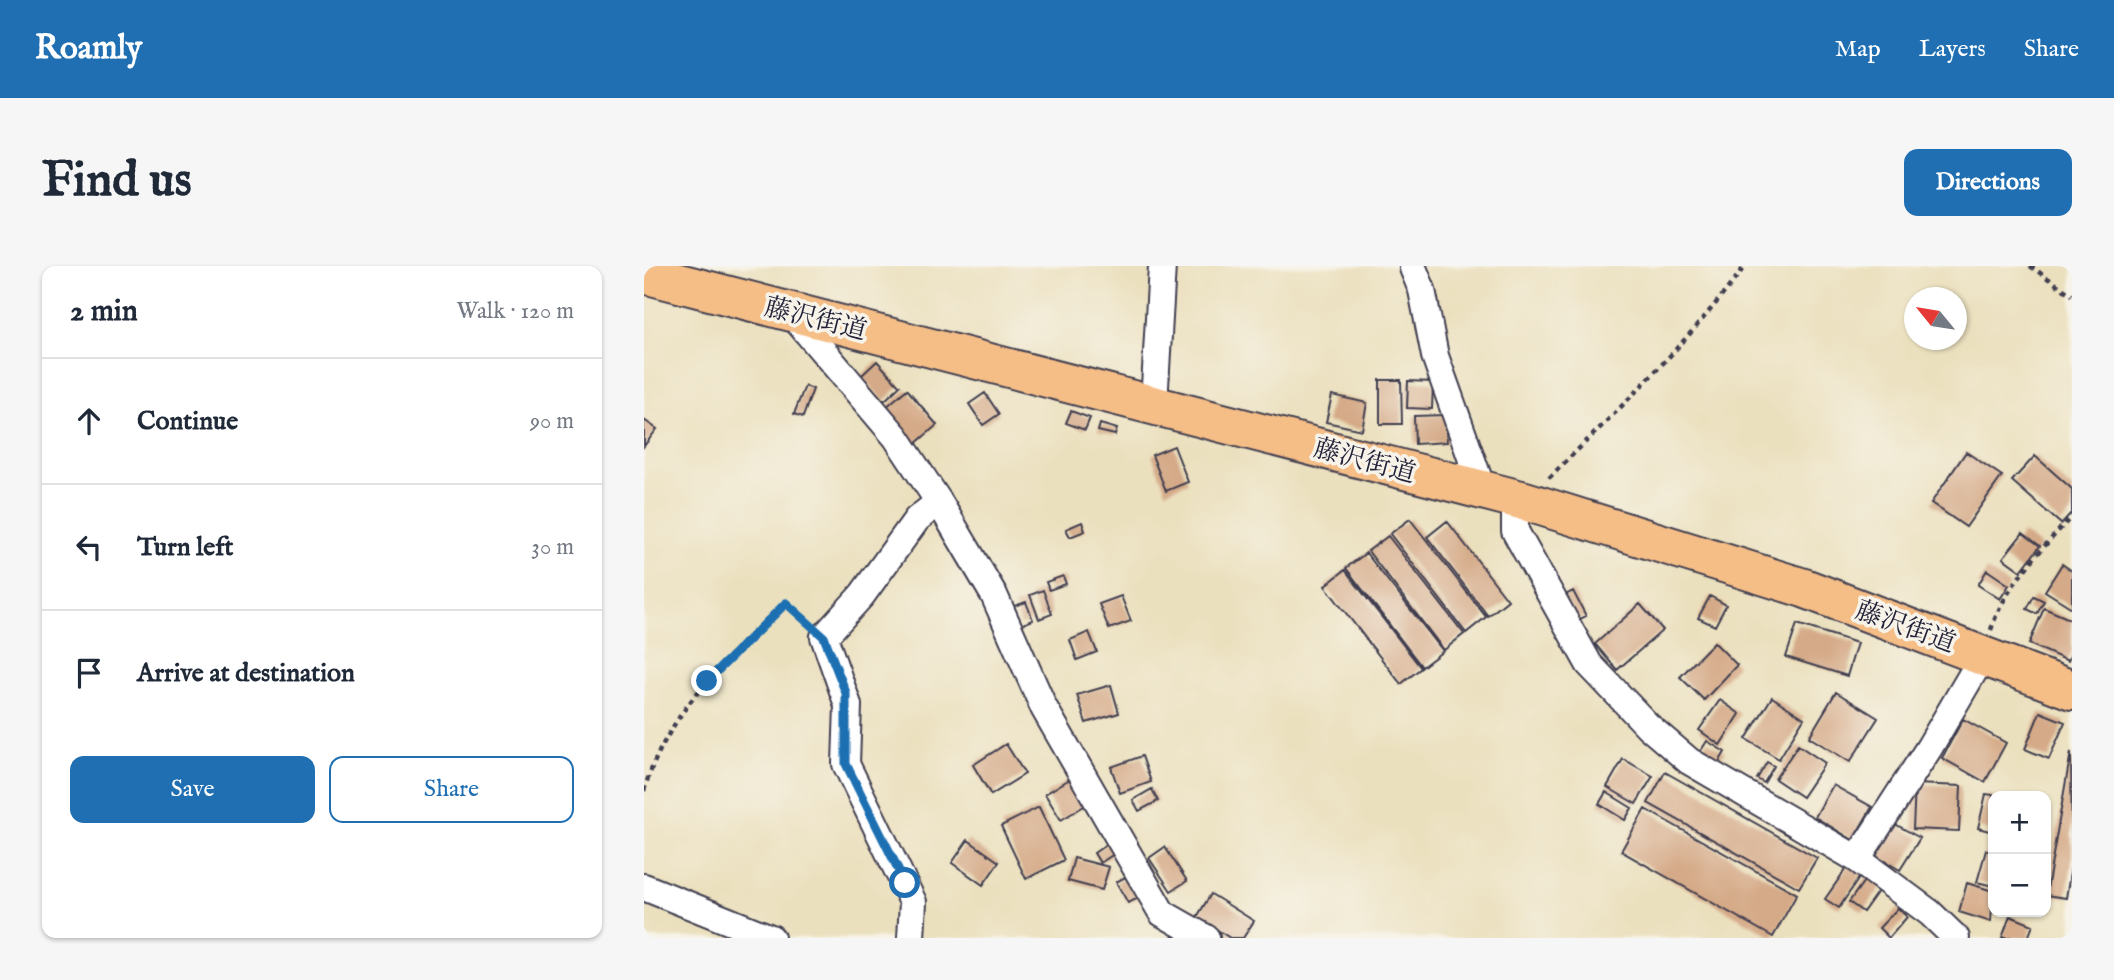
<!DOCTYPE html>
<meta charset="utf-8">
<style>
body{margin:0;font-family:"IM FELL English","Noto Serif JP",serif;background:#f6f6f7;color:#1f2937}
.controls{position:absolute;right:21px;bottom:21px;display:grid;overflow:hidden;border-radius:14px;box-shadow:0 2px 5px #0004}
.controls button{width:63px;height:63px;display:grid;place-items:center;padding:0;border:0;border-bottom:2px solid #e0e1e3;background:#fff;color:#1f2937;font:35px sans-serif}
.compass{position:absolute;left:1260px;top:21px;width:63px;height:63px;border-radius:50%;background:#fff;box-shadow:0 2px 5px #0004;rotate:300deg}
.stop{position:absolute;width:21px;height:21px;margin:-16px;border:5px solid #1f6fb2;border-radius:50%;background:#fff}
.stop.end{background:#1f6fb2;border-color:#fff;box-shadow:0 2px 7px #0008}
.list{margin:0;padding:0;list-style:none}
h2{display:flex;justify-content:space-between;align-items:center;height:91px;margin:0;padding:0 28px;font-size:30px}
h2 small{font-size:23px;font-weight:400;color:#747a83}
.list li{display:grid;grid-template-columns:46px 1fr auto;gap:21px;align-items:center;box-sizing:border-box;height:126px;padding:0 28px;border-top:2px solid #e0e1e3}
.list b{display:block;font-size:26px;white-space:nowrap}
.list em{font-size:23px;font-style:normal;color:#747a83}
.actions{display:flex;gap:14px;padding:21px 28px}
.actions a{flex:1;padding:16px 0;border:2px solid #1f6fb2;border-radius:14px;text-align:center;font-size:24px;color:#1f6fb2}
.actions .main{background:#1f6fb2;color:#fff}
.icon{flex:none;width:38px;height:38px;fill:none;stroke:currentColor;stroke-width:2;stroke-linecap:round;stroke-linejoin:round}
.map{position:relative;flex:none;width:1428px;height:672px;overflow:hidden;border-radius:14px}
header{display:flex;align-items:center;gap:42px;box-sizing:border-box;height:98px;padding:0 35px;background:#1f6fb2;color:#fff}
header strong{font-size:33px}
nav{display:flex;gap:38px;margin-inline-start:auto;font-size:24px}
.intro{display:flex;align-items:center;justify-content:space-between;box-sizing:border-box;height:168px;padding:0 42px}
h1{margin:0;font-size:49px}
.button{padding:18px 32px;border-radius:14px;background:#1f6fb2;color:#fff;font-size:24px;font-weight:700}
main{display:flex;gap:42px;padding:0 42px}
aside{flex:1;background:#fff;border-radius:14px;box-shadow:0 2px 5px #0004}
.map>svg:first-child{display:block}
.building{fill:#d5aa88}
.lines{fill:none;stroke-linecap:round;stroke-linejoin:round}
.minor-casing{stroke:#403e4f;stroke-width:30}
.trunk-casing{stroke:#403e4f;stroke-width:42}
.path{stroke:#403e4f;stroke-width:4.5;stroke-dasharray:5 5;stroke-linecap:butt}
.minor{stroke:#fff;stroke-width:26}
.trunk{stroke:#f6be87;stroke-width:38}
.route{stroke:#1f6fb2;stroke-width:9}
.labels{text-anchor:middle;stroke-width:7;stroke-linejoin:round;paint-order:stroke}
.street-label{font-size:26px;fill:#22223b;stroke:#f7f3e8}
</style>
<header>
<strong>Roamly</strong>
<nav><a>Map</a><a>Layers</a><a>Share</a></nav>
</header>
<div class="intro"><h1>Find us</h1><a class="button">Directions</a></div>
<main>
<aside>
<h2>2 min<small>Walk · 120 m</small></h2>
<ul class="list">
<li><svg class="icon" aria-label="ahead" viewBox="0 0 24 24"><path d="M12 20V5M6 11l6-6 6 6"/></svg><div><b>Continue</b></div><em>90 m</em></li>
<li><svg class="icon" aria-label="left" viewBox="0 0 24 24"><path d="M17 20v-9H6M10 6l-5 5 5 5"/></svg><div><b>Turn left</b></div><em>30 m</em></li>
<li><svg class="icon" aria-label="arrive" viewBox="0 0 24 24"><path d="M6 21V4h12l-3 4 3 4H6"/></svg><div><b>Arrive at destination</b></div></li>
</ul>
<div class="actions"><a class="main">Save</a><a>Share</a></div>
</aside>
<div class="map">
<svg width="1428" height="672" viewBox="0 0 1428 672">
<rect width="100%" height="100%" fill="#f7f3e8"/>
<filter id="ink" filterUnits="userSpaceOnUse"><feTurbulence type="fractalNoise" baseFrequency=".0143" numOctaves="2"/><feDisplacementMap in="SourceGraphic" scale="14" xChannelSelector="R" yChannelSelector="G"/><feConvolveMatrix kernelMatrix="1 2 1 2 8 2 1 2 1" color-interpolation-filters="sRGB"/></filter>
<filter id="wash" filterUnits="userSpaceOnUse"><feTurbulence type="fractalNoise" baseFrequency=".00686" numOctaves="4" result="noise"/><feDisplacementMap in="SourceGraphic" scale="28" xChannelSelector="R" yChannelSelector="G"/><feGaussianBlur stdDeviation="1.57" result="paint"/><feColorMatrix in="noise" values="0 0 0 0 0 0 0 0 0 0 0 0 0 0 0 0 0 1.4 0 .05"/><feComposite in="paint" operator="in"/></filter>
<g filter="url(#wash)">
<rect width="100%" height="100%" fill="#ebe0be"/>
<g id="blocks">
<!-- building -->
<path class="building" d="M233,95l23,25 -16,15 -23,-25z
M736,114h21l1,44h-22z
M764,115l25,1 -1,27 -25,-1z
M161,120l8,3 -10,28 -9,-3z
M263,123l30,36 -22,19 -30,-36z
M341,127l14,21 -16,11 -14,-21z
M688,129l35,8 -5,27 -36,-8z
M427,145l19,7 -5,12 -19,-7z
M801,149l2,27 -32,2 -1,-28z
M0,154l13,9 -13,17z
M456,158l17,5 -2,6 -17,-4z
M530,180l14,36 -22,9 -14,-36z
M1322,186l36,24 -36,51 -35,-24z
M1391,190l37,33v23l-11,12 -49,-43z
M766,253l76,98 -20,16 -76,-99z
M803,255l61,79 -20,16 -61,-79z
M438,256l3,9 -15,6 -4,-8z
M1379,267l17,13 -19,25 -18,-13z
M744,270l76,98 -20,16 -76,-99z
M722,287l77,98 -21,16 -76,-99z
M1418,298l10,7v37l-27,-17z
M701,304l76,98 -20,16 -76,-98z
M1343,304l22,15 -9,14 -22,-14z
M419,310l3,8 -17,6 -3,-8z
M399,324l9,24 -13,5 -9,-24z
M929,325l13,25 -8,4 -14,-24z
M477,330l10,25 -22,8 -10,-25z
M1066,330l16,9 -11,21 -17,-8z
M1390,330l10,5 -7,13 -10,-5z
M382,336l7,18 -12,5 -7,-19z
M996,338l23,26 -46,40 -22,-26z
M1400,342l28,12v31l-4,10 -39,-17z
M1153,358l60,19 -10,33 -61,-19z
M445,366l8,20 -20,8 -7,-20z
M1070,376l23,23 -33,35 -24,-23z
M467,419l8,28 -33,10 -9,-28z
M1192,426l42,26 -28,44 -41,-25z
M1128,431l32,21 -25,41 -33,-20z
M1076,434l20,14 -20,31 -21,-15z
M1396,446l25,10 -16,37 -24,-10z
M1319,453l43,24 -21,39 -43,-24z
M1063,475l18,11 -7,12 -18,-12z
M362,478l19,30 -34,21 -18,-30z
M1154,479l27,18 -23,34 -27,-18z
M1427,486l1,109 -6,37 -20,-3z
M498,490l9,26 -31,11 -9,-26z
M979,493l30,17 -17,28 -29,-17z
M1123,496l7,4 -10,17 -7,-4z
M1021,506l152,86 -18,30 -151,-85z
M429,511l16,26 -28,17 -16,-26z
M1271,518l46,2 -2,45 -46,-2z
M1189,519l39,22 -19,33 -38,-23z
M508,523l6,12 -19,10 -6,-11z
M962,526l26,16 -7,12 -26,-16z
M1342,528l7,1v37l-15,-4z
M395,541l25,53 -38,19 -25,-53z
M1001,543l152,85 -24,43 -152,-86z
M1251,558l25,14 -20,32 -24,-14z
M324,574l31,22 -16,23 -31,-22z
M466,576l7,10 -17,11 -6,-10z
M521,581l22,34 -16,10 -22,-33z
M1342,584l7,3v33l-16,-4z
M430,592l35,9 -7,23 -34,-9z
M1206,597l13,9 -24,36 -14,-9z
M489,607l12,22 -17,8 -12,-21z
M1225,608l14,10 -20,28 -14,-10z
M1323,617l26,8 -2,31 -32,-10z
M567,628l43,27 -11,17h-13l-33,-21z
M1254,642l9,9 -18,21 -10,-10z
M1366,650l23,9 -5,13h-26z"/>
</g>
</g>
<g filter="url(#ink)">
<use href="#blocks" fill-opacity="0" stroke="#403e4f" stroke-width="2"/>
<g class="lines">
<defs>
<path id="minor" d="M769,2l9,22 13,66 48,135
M145,45l107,126 43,65 55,93 50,113 118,205 44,25
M510,138l8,-138
M871,233v32l74,133 59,62 41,35 168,98 73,54 26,25
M1213,593l72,-111 55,-94
M0,621l127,51
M267,672l2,-36 -67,-138 2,-59 -24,-68 38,-42 55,-76 22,-17"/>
<path id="trunk" d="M0,8l881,227 279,87 268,102"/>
</defs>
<!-- minor casing -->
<use href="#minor" class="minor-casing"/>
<!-- trunk casing -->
<use href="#trunk" class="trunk-casing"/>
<!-- path -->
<path class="path" d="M1386,0l42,29
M905,212c69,-68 138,-134 196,-212
M1347,364c13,-43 51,-81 81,-114
M0,525c23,-80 84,-133 142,-189l22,20"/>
<!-- minor -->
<use href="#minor" class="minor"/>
<!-- trunk -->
<use href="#trunk" class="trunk"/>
</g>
</g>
<g class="lines" filter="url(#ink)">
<!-- route -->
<path class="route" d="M63,415l79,-78 38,34 22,56v71l59,119"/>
</g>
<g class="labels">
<!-- street labels -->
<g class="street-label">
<text transform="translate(172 52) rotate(14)" y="9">藤沢街道</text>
<text transform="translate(721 194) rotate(15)" y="9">藤沢街道</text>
<text transform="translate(1262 360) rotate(20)" y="9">藤沢街道</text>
</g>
</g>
</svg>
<div class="controls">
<button>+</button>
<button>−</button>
</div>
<svg class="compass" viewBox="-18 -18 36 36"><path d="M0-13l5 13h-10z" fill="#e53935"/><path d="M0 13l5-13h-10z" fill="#747a83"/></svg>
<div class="stop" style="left:261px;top:617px"></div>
<div class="stop end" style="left:63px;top:415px"></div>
</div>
</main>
